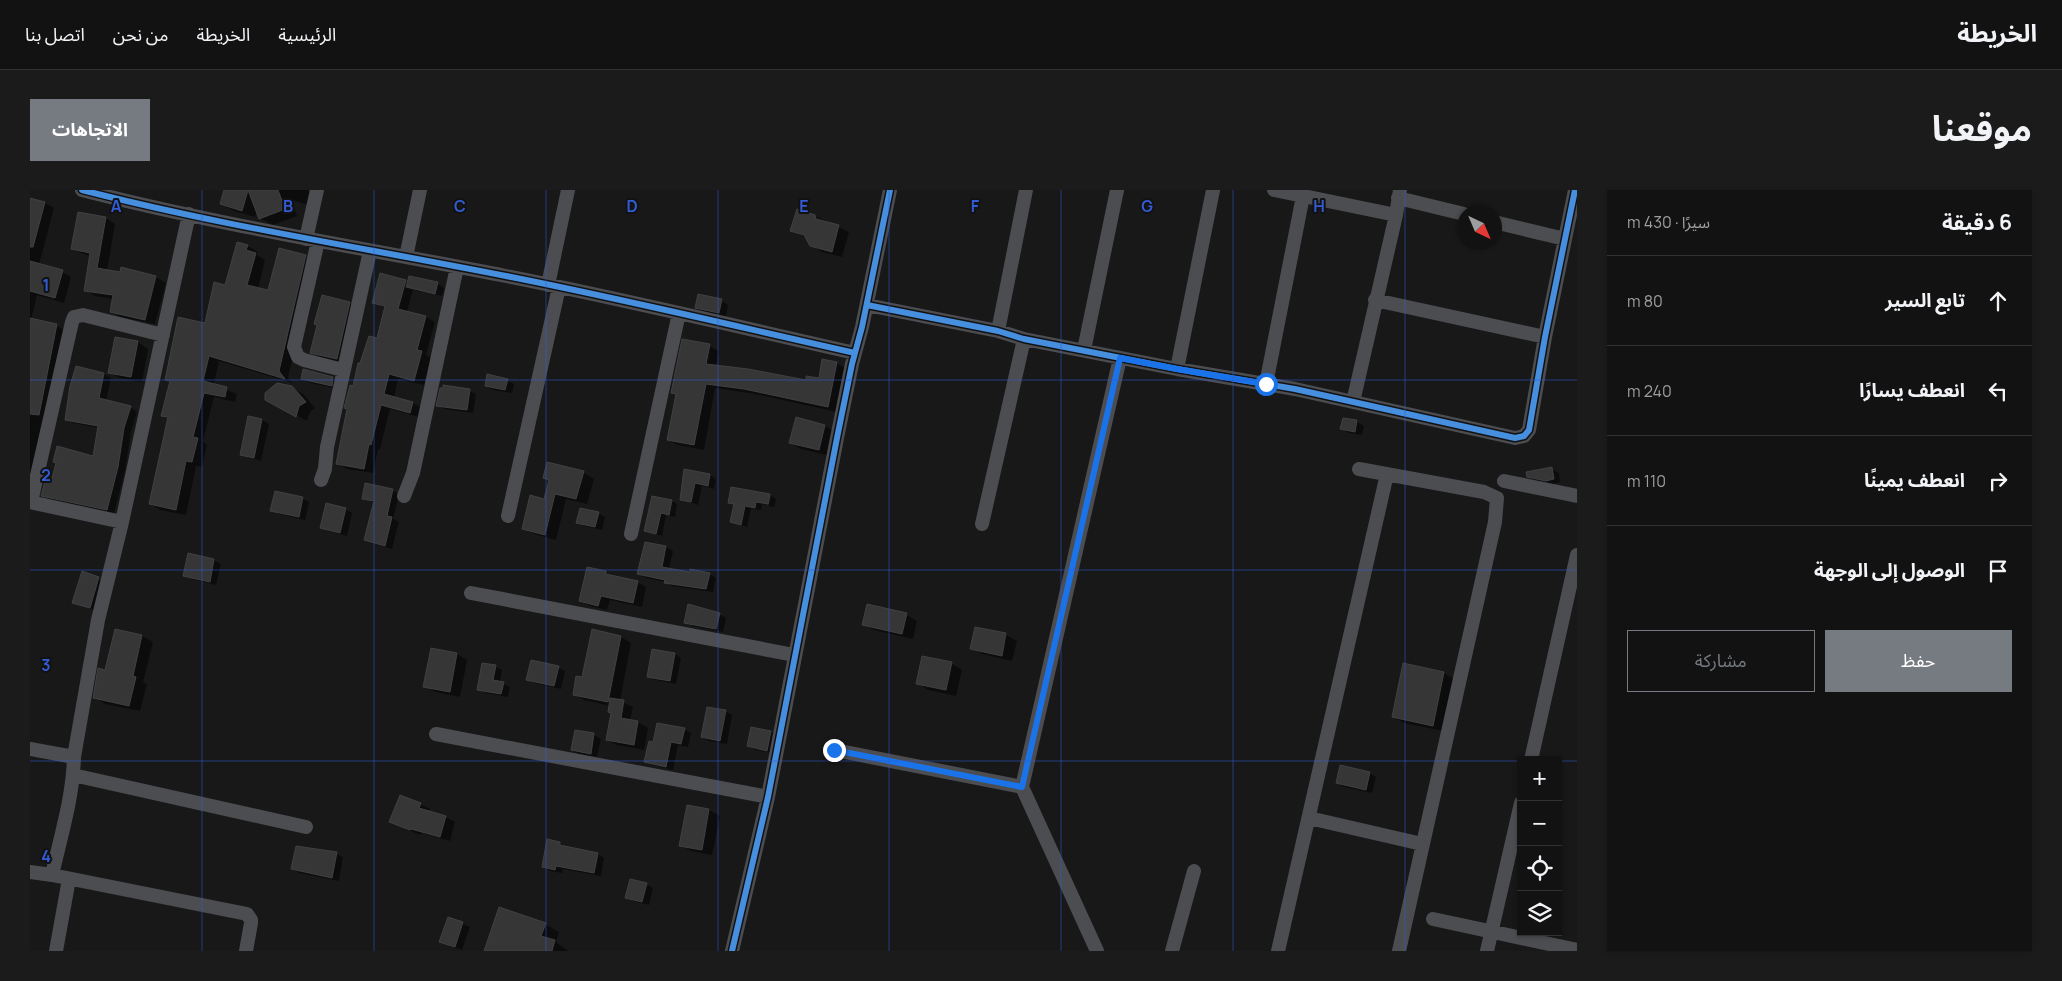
<!DOCTYPE html>
<html lang="ar">
<meta charset="utf-8">
<style>
body{margin:0;font-family:Manrope,"Noto Sans Arabic",sans-serif;background:#1b1b1b;color:#f1f3f6;direction:rtl}
.controls{position:absolute;right:15px;bottom:15px;display:grid;overflow:hidden;border-radius:0px;box-shadow:0 1px 4px #0004}
.controls button{width:45px;height:45px;display:grid;place-items:center;padding:0;border:0;border-bottom:1px solid #313232;background:#121212;color:#f1f3f6;font:25px sans-serif}
.compass{position:absolute;left:1427px;top:15px;width:45px;height:45px;border-radius:50%;background:#121212;box-shadow:0 1px 4px #0004;rotate:136deg}
.stop{position:absolute;width:15px;height:15px;margin:-11px;border:4px solid #1a73e8;border-radius:50%;background:#fff}
.stop.end{background:#1a73e8;border-color:#fff;box-shadow:0 1px 5px #0008}
.list{margin:0;padding:0;list-style:none}
h2{display:flex;justify-content:space-between;align-items:center;height:65px;margin:0;padding:0 20px;font-size:21px}
h2 small{font-size:16px;font-weight:400;color:#9c9e9f}
.list li{display:grid;grid-template-columns:32px 1fr auto;gap:15px;align-items:center;box-sizing:border-box;height:90px;padding:0 20px;border-top:1px solid #313232}
.list b{display:block;font-size:19px;white-space:nowrap}
.list em{font-size:16px;font-style:normal;color:#9c9e9f}
.actions{display:flex;gap:10px;padding:15px 20px}
.actions a{flex:1;padding:11px 0;border:1px solid #767a81;border-radius:0px;text-align:center;font-size:18px;color:#767a81}
.actions .main{background:#767a81;color:#fff}
.icon{flex:none;width:28px;height:28px;fill:none;stroke:currentColor;stroke-width:2;stroke-linecap:round;stroke-linejoin:round}
.map{position:relative;flex:none;width:1547px;height:761px;overflow:hidden;direction:ltr;border-radius:0px}
header{display:flex;align-items:center;gap:30px;box-sizing:border-box;height:70px;padding:0 25px;background:#121212;border-bottom:1px solid #313232}
header strong{font-size:24px}
nav{display:flex;gap:28px;margin-inline-start:auto;font-size:18px}
.intro{display:flex;align-items:center;justify-content:space-between;box-sizing:border-box;height:120px;padding:0 30px}
h1{margin:0;font-size:35px}
.button{padding:12px 22px;border-radius:0px;background:#767a81;color:#fff;font-size:18px;font-weight:700}
main{display:flex;gap:30px;padding:0 30px}
aside{flex:1;background:#121212;border-radius:0px;box-shadow:0 1px 4px #0004}
.map>svg:first-child{display:block}
.shadow{fill:#0007}
.building{fill:#363637;stroke:#404144}
.lines{fill:none;stroke-linecap:round;stroke-linejoin:round}
.minor{stroke:#4c4d51;stroke-width:14}
.cycleway-casing{stroke:#121214;stroke-width:9}
.cycleway{stroke:#468fdf;stroke-width:6}
.route{stroke:#1a73e8;stroke-width:6}
.grid{fill:none;stroke:#325cd4;stroke-width:1;stroke-opacity:0.55}
.grid-label{font-size:16px;text-anchor:middle;font-weight:bold;fill:#325cd4;stroke:#121214;stroke-width:4;stroke-linejoin:round;paint-order:stroke}
</style>
<header>
<strong>الخريطة</strong>
<nav><a>الرئيسية</a><a>الخريطة</a><a>من نحن</a><a>اتصل بنا</a></nav>
</header>
<div class="intro"><h1>موقعنا</h1><a class="button">الاتجاهات</a></div>
<main>
<aside>
<h2>6 دقيقة<small>سيرًا · 430 m</small></h2>
<ul class="list">
<li><svg class="icon" aria-label="ahead" viewBox="0 0 24 24"><path d="M12 20V5M6 11l6-6 6 6"/></svg><div><b>تابع السير</b></div><em>80 m</em></li>
<li><svg class="icon" aria-label="left" viewBox="0 0 24 24"><path d="M17 20v-9H6M10 6l-5 5 5 5"/></svg><div><b>انعطف يسارًا</b></div><em>240 m</em></li>
<li><svg class="icon" aria-label="right" viewBox="0 0 24 24"><path d="M7 20v-9h11M14 6l5 5-5 5"/></svg><div><b>انعطف يمينًا</b></div><em>110 m</em></li>
<li><svg class="icon" aria-label="arrive" viewBox="0 0 24 24"><path d="M6 21V4h12l-3 4 3 4H6"/></svg><div><b>الوصول إلى الوجهة</b></div></li>
</ul>
<div class="actions"><a class="main">حفظ</a><a>مشاركة</a></div>
</aside>
<div class="map">
<svg width="1547" height="761" viewBox="0 0 1547 761">
<rect width="100%" height="100%" fill="#181818"/>
<!-- shadow -->
<path class="shadow" d="M195,0h82l9,5 -3,11 -22,-6 6,16 -24,9 -13,-7 -3,-8 -2,7 -21,-6 -13,-7z
M0,9l15,4 9,5 -15,57 23,7 9,5 -7,26 -27,-8 -6,25 25,5 9,6 -35,147z
M785,26l34,16 -7,25 -20,-5 -11,-7 -4,-7 -15,-8z
M76,28l9,6 -8,47 14,2 1,-5 34,9 10,6 -11,41 -34,-7 -10,-6 3,-12 -19,-3 -10,-6 6,-34 -8,-2 -10,-5z
M218,56l10,6 -1,3 8,5 -7,29 11,2 36,-35 10,6 -27,116 5,5 -74,-22 -5,23 23,10 -2,8 -21,-5 -11,44 4,4 -5,22 -6,-1 -10,49 -26,-5 -10,-6 19,-85 -7,-4 9,-33 -4,-2 38,-56z
M375,91l3,2 30,1 6,4 -2,8 -29,-6 -6,22 19,5 9,5 -9,33 5,3 -7,27 -26,-6 -4,19 19,5 9,5 -3,9 -29,-8 -10,40h-2l-5,24 -26,-4 -9,-5 16,-76 24,-48 8,-32 -12,-6z
M692,111l6,4 -2,11 -23,-5 -7,-4z
M319,113l11,6 -12,56 -26,-7 -11,-6z
M86,148l22,4 10,7 -6,33 -22,-4 -11,-6z
M679,156l10,5 -3,15 91,15 13,-1 16,-17 10,5 -9,44 -82,-18 -40,-6 -11,62 -26,-5 -10,-5 9,-45 -4,-3z
M47,178l27,6 7,4 -5,23 24,6 7,5 -6,20 -6,39 -11,42 -64,-14 -7,-4 9,-11 42,-26 5,-30 -26,-5 -7,-4z
M274,180l29,8 7,4 -2,7 -28,-6 -7,-4z
M477,190l7,4 -2,9 -19,-3 -7,-4z
M261,197l12,7 12,14 -5,4 -3,9 -30,-16z
M414,200l25,1 7,3 -3,19 -29,-4 -6,-4z
M219,228l13,2 7,4 -8,37 -12,-3 -7,-4z
M767,229l28,7 11,6 -6,24 -29,-7 -10,-6z
M1314,229l13,3 7,4 -2,9 -13,-2 -7,-4z
M1522,279l7,4 1,9 -7,2 -18,-4 -7,-4z
M553,282l11,7 -7,25 -21,-5 -10,41 -22,-6 -11,-6 22,-28 5,-19 -6,-3z
M680,285l6,4 -2,10 -12,-3 -4,19 -17,-6 4,-18z
M702,299l38,7h-2l-2,9 -4,-1 -1,6 -10,-1 -4,18 -16,-5 4,-17 -6,-3z
M362,300l7,4 -6,25 6,3 -7,27 -20,-6 -6,-3 9,-37 -12,-5z
M741,306l5,3 -2,8 -5,-1z
M623,307l19,4 5,3 -2,13 -9,-2 -4,21 -16,-5z
M272,308l7,4 -4,18 -27,-6 -6,-4z
M315,319l7,4 -5,23 -19,-5 -7,-4z
M568,323l7,4 -3,13 -18,-4 -7,-3z
M616,353l20,4 7,4 -4,18 21,5h20l6,4 -3,14 -41,-6 -6,-4 -20,-4 -7,-4z
M159,365l25,5 7,4 -5,21 -24,-6 -7,-4z
M576,382l9,5 22,5 9,5 -4,20 -32,-7 -3,10 -17,-4 -9,-5z
M53,383l23,9 -9,29 -23,-9z
M689,424l7,4 -3,14 -31,-6 -7,-4z
M877,425l10,6 -4,18 -39,-9 -11,-6z
M946,438l30,7 11,6 -5,20 -30,-7 -10,-6z
M86,440l26,6 11,6 -10,40 4,2 -7,27 -35,-7 -10,-7 11,-26z
M591,447l10,6 -11,58 13,6 -3,14 8,1 10,6 -4,22 -27,-5 -10,-5 5,-27 -2,-7 -26,-6 -10,-6 9,-15z
M402,460l25,4 10,6 -7,37 -25,-5 -10,-6z
M645,464l6,4 -5,26 -21,-4 -7,-4z
M921,473l11,7 -6,26 -28,-6 -11,-7z
M453,474l13,3 6,3 -2,12 10,5 -2,10 -23,-4 -6,-4z
M1374,474l40,9 10,6 -11,52 -39,-8 -11,-6z
M528,477l7,4 -4,18 -27,-6 -6,-4z
M695,521l7,4 -5,29 -18,-3 -7,-4z
M722,538l19,4 7,4 -4,18 -18,-4 -7,-4z
M654,539l7,4 -3,14 -10,-2 -5,25 -21,-5 -6,-3 8,-19z
M546,541l18,4 7,4 -4,18 -18,-3 -7,-4z
M1339,583l7,4 -4,16 -28,-6 -6,-4z
M390,614l10,5 -2,3 18,5 9,5 -5,19 -29,-8 -1,2 -29,-13z
M658,616l21,4 11,6 -8,39 -21,-4 -10,-6z
M530,653l7,4 31,7 6,4 -3,18 -38,-7 -1,4 -12,-2 -7,-4z
M307,664l6,3 -4,24 -40,-8 -7,-4z
M616,694l7,4 -4,17 -16,-4 -7,-3z
M419,729l21,8 -8,23 -21,-8z
M515,734l14,8 -3,10 12,9h-83z"/>
<!-- building -->
<path class="building" d="M194,0h24l-6,21 -22,-7z
M218,0h30l7,19 -26,10z
M0,8l15,4 -12,45h-3z
M767,19l18,6 1,4 23,6 -7,27 -22,-6 -6,-11 -14,-4z
M48,22l28,5 -9,51 23,4 1,-5 35,9 -11,44 -35,-8 3,-17 -29,-4 6,-38 -19,-4z
M207,52l11,3 -2,5 10,3 -9,32 21,5 11,-42 27,7 -27,116 6,8 -76,-23 -6,25 24,6 -2,10 -21,-4 -11,44 5,1 -6,24 -6,-1 -10,49 -27,-6 19,-87 -7,-1 9,-35 -5,-1 13,-63 27,6 9,-41 11,3z
M0,71l33,9 -8,28 -25,-7z
M350,83l26,7 -8,29 28,7 -9,34 5,1 -8,30 -25,-7 -5,20 29,8 -3,11 -29,-8 -10,40 -2,-1 -5,25 -28,-5 11,-55 -3,-1 6,-23 3,1 5,-23h2l9,-27 8,2 8,-32 -13,-3z
M379,86l29,6 -3,12 -29,-7z
M668,104l24,5 -3,14 -24,-5z
M292,105l28,7 -13,57 -27,-6 7,-28 -3,-1z
M0,128l27,6 -18,91 -9,-1z
M85,147l23,4 -7,36 -23,-4z
M652,149l28,5 -4,20 42,5 58,11v-4l13,2 3,-19 15,3 -9,45 -84,-18 -38,-5 -12,61 -27,-5 9,-46 -5,-1z
M46,176l28,7 -5,25 32,8 -7,22 -6,39 -11,43 -66,-14 4,-15 6,1 5,-19 -3,-1 4,-16 36,10 5,-30 -33,-6 5,-34z
M273,179l30,8 -1,9 -31,-7z
M457,184l21,5 -3,11 -20,-4z
M247,193l15,3 14,16 -7,4 -3,11 -31,-17v-7z
M413,195l27,4 -3,21 -31,-4 4,-18h3z
M218,226l14,3 -8,39 -14,-3z
M766,227l29,8 -6,25 -30,-7z
M1313,228l14,2 -2,12 -15,-3z
M517,272l37,9 -8,28 -21,-5 -10,41 -23,-6 8,-34 14,4 5,-19 -6,-2z
M1522,277l2,12 -8,2 -19,-4 -1,-5z
M654,279l26,5 -2,12 -13,-3 -4,19 -11,-2z
M335,293l28,6 -6,27 5,1 -7,29 -21,-6 10,-39 -12,-2z
M701,297l39,7 -2,10 -12,-2 -1,6 -10,-2 -4,19 -11,-3 4,-18 -6,-1z
M245,301l28,6 -4,20 -29,-6z
M622,306l20,4 -3,15 -8,-2 -5,21 -12,-3z
M296,313l20,5 -6,25 -20,-5z
M550,318l19,4 -4,15 -19,-4z
M615,352l21,4 -4,21 28,5v-3l20,4 -4,16 -42,-6 1,-3 -28,-6z
M158,363l26,6 -4,23 -27,-6z
M557,377l19,4v3l32,7 -5,22 -32,-7 -3,10 -19,-5z
M52,381l17,6 -9,31 -18,-5z
M658,414l32,9 -4,16 -32,-6z
M837,414l40,9 -5,21 -40,-9z
M945,437l31,6 -4,23 -32,-7z
M85,439l27,6 -9,41 3,1 -7,29 -36,-8 5,-30 7,2z
M562,439l29,7 -13,66 -35,-7 3,-19 6,1z
M401,458l26,5 -7,39 -27,-5z
M622,459l23,4 -5,28 -23,-4z
M892,466l30,6 -6,28 -30,-6z
M501,470l28,6 -5,20 -28,-6z
M452,473l14,2 -3,15 11,2 -3,12 -24,-4z
M1373,473l41,9 -11,54 -41,-9z
M580,508l14,2 -3,18 17,3 -4,24 -28,-5 5,-27 -3,-1z
M677,517l19,3 -6,31 -19,-4z
M627,533l28,5 -4,16 -10,-2 -5,25 -22,-5 5,-21 4,1z
M721,537l20,4 -4,20 -20,-5z
M545,540l19,3 -3,21 -20,-4z
M1310,575l30,7 -4,18 -30,-7z
M370,605l21,8 -2,5 27,8 -6,21 -29,-8 -1,1 -21,-8z
M657,615l22,4 -7,41 -23,-4z
M517,649l13,3v3l38,8 -4,20 -38,-7 -1,4 -13,-3z
M266,656l41,6 -5,26 -41,-9z
M600,689l17,4 -5,19 -17,-4z
M469,717l47,16 -5,13 14,4 -3,11h-68z
M418,727l15,5 -8,25 -16,-5z"/>
<g class="lines">
<!-- minor -->
<path class="minor" d="M52,0c140,36 283,58 424,86 117,23 233,51 349,77
M1244,0l122,25
M1368,8l66,16
M1464,32l71,17
M276,49l11,-49
M288,51l-24,106 4,10 6,3 39,10
M376,67l14,-67
M518,95l20,-95
M1345,110l170,37
M837,115l131,26 26,8 153,30 118,20 220,49 9,-2 5,-6 16,-93 30,-147
M968,141l28,-141
M1054,160l33,-160
M1147,179l36,-179
M1236,194l37,-188
M1323,212l43,-187 4,-25
M1329,279l125,23 13,6 -2,24 -96,429
M291,290l4,-11 2,-22 43,-196
M1474,291l73,15
M374,306l9,-23 44,-206
M0,312l92,20
M1,312l41,-180 2,-5 9,-2 80,20
M478,326l51,-229
M952,334l42,-185
M601,344l48,-221
M441,403l323,62
M406,544l332,63
M0,559l44,8
M805,560l187,37
M1501,570l46,-205
M43,585l233,52
M1279,628l113,26
M0,682l22,3c9,-40 21,-78 22,-118l24,-137 24,-98 67,-308
M22,685l195,39 4,6v3l-5,28
M1403,729l144,31
M26,761l13,-72
M702,761l36,-154 69,-359 15,-74 10,-37 28,-137
M1067,761l-75,-164 98,-429
M1142,761l22,-80
M1248,761l109,-477
M1457,761l34,-148"/>
<defs>
<path id="cycleway" d="M52,0c140,36 283,58 424,86 117,23 233,51 349,77
M837,115l131,26 26,8 153,30 118,20 220,49 9,-2 5,-6 16,-93 30,-147
M702,761l36,-154 69,-359 15,-74 10,-37 28,-137"/>
</defs>
<!-- cycleway casing -->
<use href="#cycleway" class="cycleway-casing"/>
<!-- cycleway -->
<use href="#cycleway" class="cycleway"/>
</g>
<g class="lines">
<!-- route -->
<path class="route" d="M804,560l188,37 98,-429 57,11 89,15"/>
</g>
<!-- grid -->
<path class="grid" d="M172,0v761M344,0v761M516,0v761M688,0v761M859,0v761M1031,0v761M1203,0v761M1375,0v761M0,190h1547M0,380h1547M0,571h1491M1528,571h19"/>
<g class="grid-label">
<text x="86" y="22">A</text>
<text x="258" y="22">B</text>
<text x="430" y="22">C</text>
<text x="602" y="22">D</text>
<text x="774" y="22">E</text>
<text x="945" y="22">F</text>
<text x="1117" y="22">G</text>
<text x="1289" y="22">H</text>
<text x="16" y="101">1</text>
<text x="16" y="291">2</text>
<text x="16" y="481">3</text>
<text x="16" y="672">4</text>
</g>
</svg>
<div class="controls">
<button>+</button>
<button>−</button>
<button><svg class="icon" aria-label="locate" viewBox="0 0 24 24"><circle cx="12" cy="12" r="6"/><path d="M12 2v4M12 18v4M2 12h4M18 12h4"/></svg></button>
<button><svg class="icon" aria-label="layers" viewBox="0 0 24 24"><path d="M12 4l9 5-9 5-9-5zM3 14l9 5 9-5"/></svg></button>
</div>
<svg class="compass" viewBox="-18 -18 36 36"><path d="M0-13l5 13h-10z" fill="#e53935"/><path d="M0 13l5-13h-10z" fill="#9c9e9f"/></svg>
<div class="stop" style="left:1236px;top:194px"></div>
<div class="stop end" style="left:804px;top:560px"></div>
</div>
</main>
